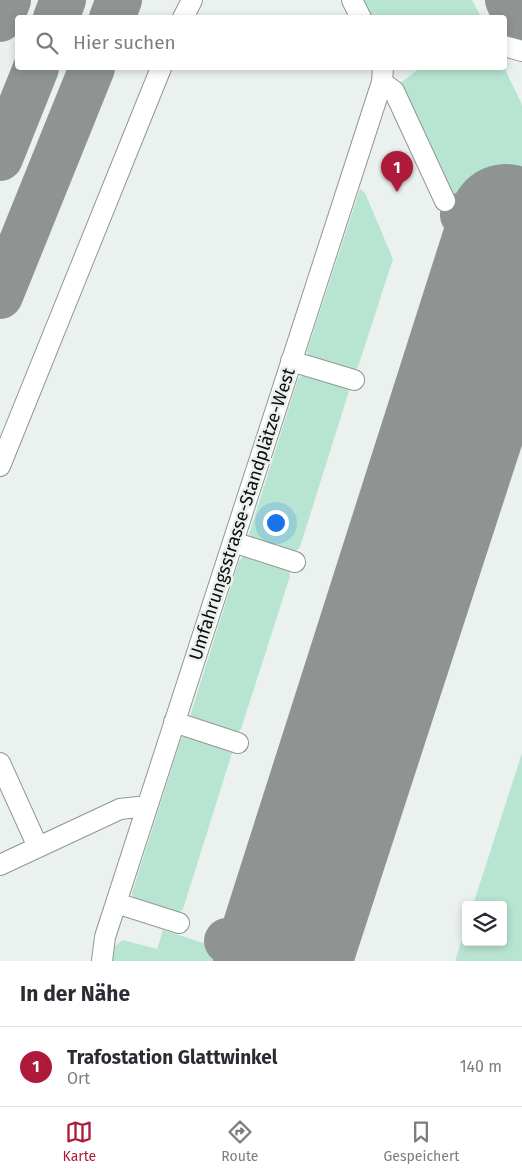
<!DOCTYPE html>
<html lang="de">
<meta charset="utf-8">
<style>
body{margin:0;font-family:"Fira Sans",sans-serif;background:#f2f2f3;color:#2b2b33}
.controls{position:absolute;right:15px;bottom:15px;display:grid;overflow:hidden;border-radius:5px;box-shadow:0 2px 8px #0003}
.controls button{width:45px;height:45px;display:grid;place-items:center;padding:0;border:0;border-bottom:1px solid #e1e1e2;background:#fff;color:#2b2b33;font:25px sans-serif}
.you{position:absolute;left:275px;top:522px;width:18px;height:18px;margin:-12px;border:4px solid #fff;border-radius:50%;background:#1a73e8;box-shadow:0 0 0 8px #1a73e833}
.badge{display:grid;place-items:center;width:32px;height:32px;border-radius:50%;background:#ae1a3a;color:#fff;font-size:16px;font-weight:700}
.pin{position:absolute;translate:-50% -41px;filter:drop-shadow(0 1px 2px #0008)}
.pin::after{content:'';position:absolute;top:26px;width:18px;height:15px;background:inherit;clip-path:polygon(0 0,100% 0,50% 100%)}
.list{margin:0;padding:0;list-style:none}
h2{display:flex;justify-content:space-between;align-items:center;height:65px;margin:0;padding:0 20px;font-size:21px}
h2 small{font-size:16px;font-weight:400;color:#7c7c81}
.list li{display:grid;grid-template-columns:32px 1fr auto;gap:15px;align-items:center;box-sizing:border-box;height:80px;padding:0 20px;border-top:1px solid #e1e1e2}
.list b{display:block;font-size:19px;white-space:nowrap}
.list p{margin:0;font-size:16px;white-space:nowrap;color:#7c7c81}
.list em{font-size:16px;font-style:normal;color:#7c7c81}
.icon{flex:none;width:28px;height:28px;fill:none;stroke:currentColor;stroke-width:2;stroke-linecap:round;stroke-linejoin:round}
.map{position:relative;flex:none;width:522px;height:961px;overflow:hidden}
.search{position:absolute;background:#fff;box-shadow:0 2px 8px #0003;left:15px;right:15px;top:15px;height:55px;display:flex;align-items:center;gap:12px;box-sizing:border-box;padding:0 18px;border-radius:5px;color:#7c7c81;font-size:19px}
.sheet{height:145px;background:#fff}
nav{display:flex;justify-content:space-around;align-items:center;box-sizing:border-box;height:70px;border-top:1px solid #e1e1e2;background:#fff;font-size:14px;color:#7c7c81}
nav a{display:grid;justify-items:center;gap:2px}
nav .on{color:#ae1a3a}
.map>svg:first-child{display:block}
.green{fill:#b8e5d2}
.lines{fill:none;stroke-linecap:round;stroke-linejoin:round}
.taxiway{stroke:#8f9492;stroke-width:46}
.runway{stroke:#8f9492;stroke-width:114}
.minor-casing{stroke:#909794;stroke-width:22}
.minor{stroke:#fff;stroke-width:20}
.labels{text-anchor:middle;stroke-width:5;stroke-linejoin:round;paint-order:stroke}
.street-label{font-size:18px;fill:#0c0f0e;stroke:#eaf1ee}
</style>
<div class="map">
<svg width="522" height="961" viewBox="0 0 522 961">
<rect width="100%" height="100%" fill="#eaf1ee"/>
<!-- green -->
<path class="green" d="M359,0h113l9,17h-108z
M504,67l18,38v119l-72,-24 -51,-116 21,-16z
M360,189l5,4 28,66 -35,108 -4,4 -46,-15 -1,-5z
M467,227l20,6 -21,67 27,9 21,-67 8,3v42l-217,668 -20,-6 21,-66 -26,-9 -23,66 -15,-5 -3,-6z
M304,373l45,15v3l-49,156 -5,5 -45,-14 -1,-4 49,-155z
M245,554l44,14 1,8 -49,153 -5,5 -46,-14v-4l49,-155z
M186,735l45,14 1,4 -49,156 -4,4 -45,-13 -2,-7 49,-154z
M522,753v208h-67l11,-34v15h37v-37h-30z
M163,930l96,31h-149l5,-15 8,-6 34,9z"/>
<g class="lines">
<!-- taxiway -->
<path class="taxiway" d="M508,0l14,30
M56,18l7,-18
M112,18l7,-18
M0,19l8,-19
M0,158l36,-90
M463,215l59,18
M0,296l92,-228
M227,941l63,20
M330,961l192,-590"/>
<!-- runway -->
<path class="runway" d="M270,961l236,-740"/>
<defs>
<path id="minor" d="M352,0l9,18
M183,18l9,-18
M504,46l18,5
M382,82l12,9 51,110
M291,361l63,19
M0,466l161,-398
M233,542l62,20
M174,722l64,21
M0,763l38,84
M0,865l120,-56 27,-3
M116,903l63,20
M102,961l3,-24 277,-855 1,-14"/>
</defs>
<!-- minor casing -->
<use href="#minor" class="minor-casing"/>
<!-- minor -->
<use href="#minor" class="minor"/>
</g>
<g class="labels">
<!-- street labels -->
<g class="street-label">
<text transform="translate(242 514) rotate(-72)" y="6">Umfahrungsstrasse-Standplätze-West</text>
</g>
</g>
</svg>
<div class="controls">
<button><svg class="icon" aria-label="layers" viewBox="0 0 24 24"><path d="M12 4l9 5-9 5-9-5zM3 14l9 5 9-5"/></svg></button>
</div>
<div class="you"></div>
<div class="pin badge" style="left:397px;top:192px">1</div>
<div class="search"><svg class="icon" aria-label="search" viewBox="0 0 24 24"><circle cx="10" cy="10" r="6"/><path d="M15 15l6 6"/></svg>Hier suchen</div>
</div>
<section class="sheet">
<h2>In der Nähe<small></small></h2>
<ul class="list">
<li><span class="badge">1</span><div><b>Trafostation Glattwinkel</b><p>Ort</p></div><em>140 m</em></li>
</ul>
</section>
<nav>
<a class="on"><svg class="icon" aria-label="map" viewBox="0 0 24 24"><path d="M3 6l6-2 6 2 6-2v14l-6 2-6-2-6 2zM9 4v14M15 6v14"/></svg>Karte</a>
<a><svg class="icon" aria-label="directions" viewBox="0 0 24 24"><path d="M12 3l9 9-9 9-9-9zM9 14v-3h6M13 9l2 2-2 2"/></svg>Route</a>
<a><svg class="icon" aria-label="saved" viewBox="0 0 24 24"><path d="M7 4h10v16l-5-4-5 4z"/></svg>Gespeichert</a>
</nav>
